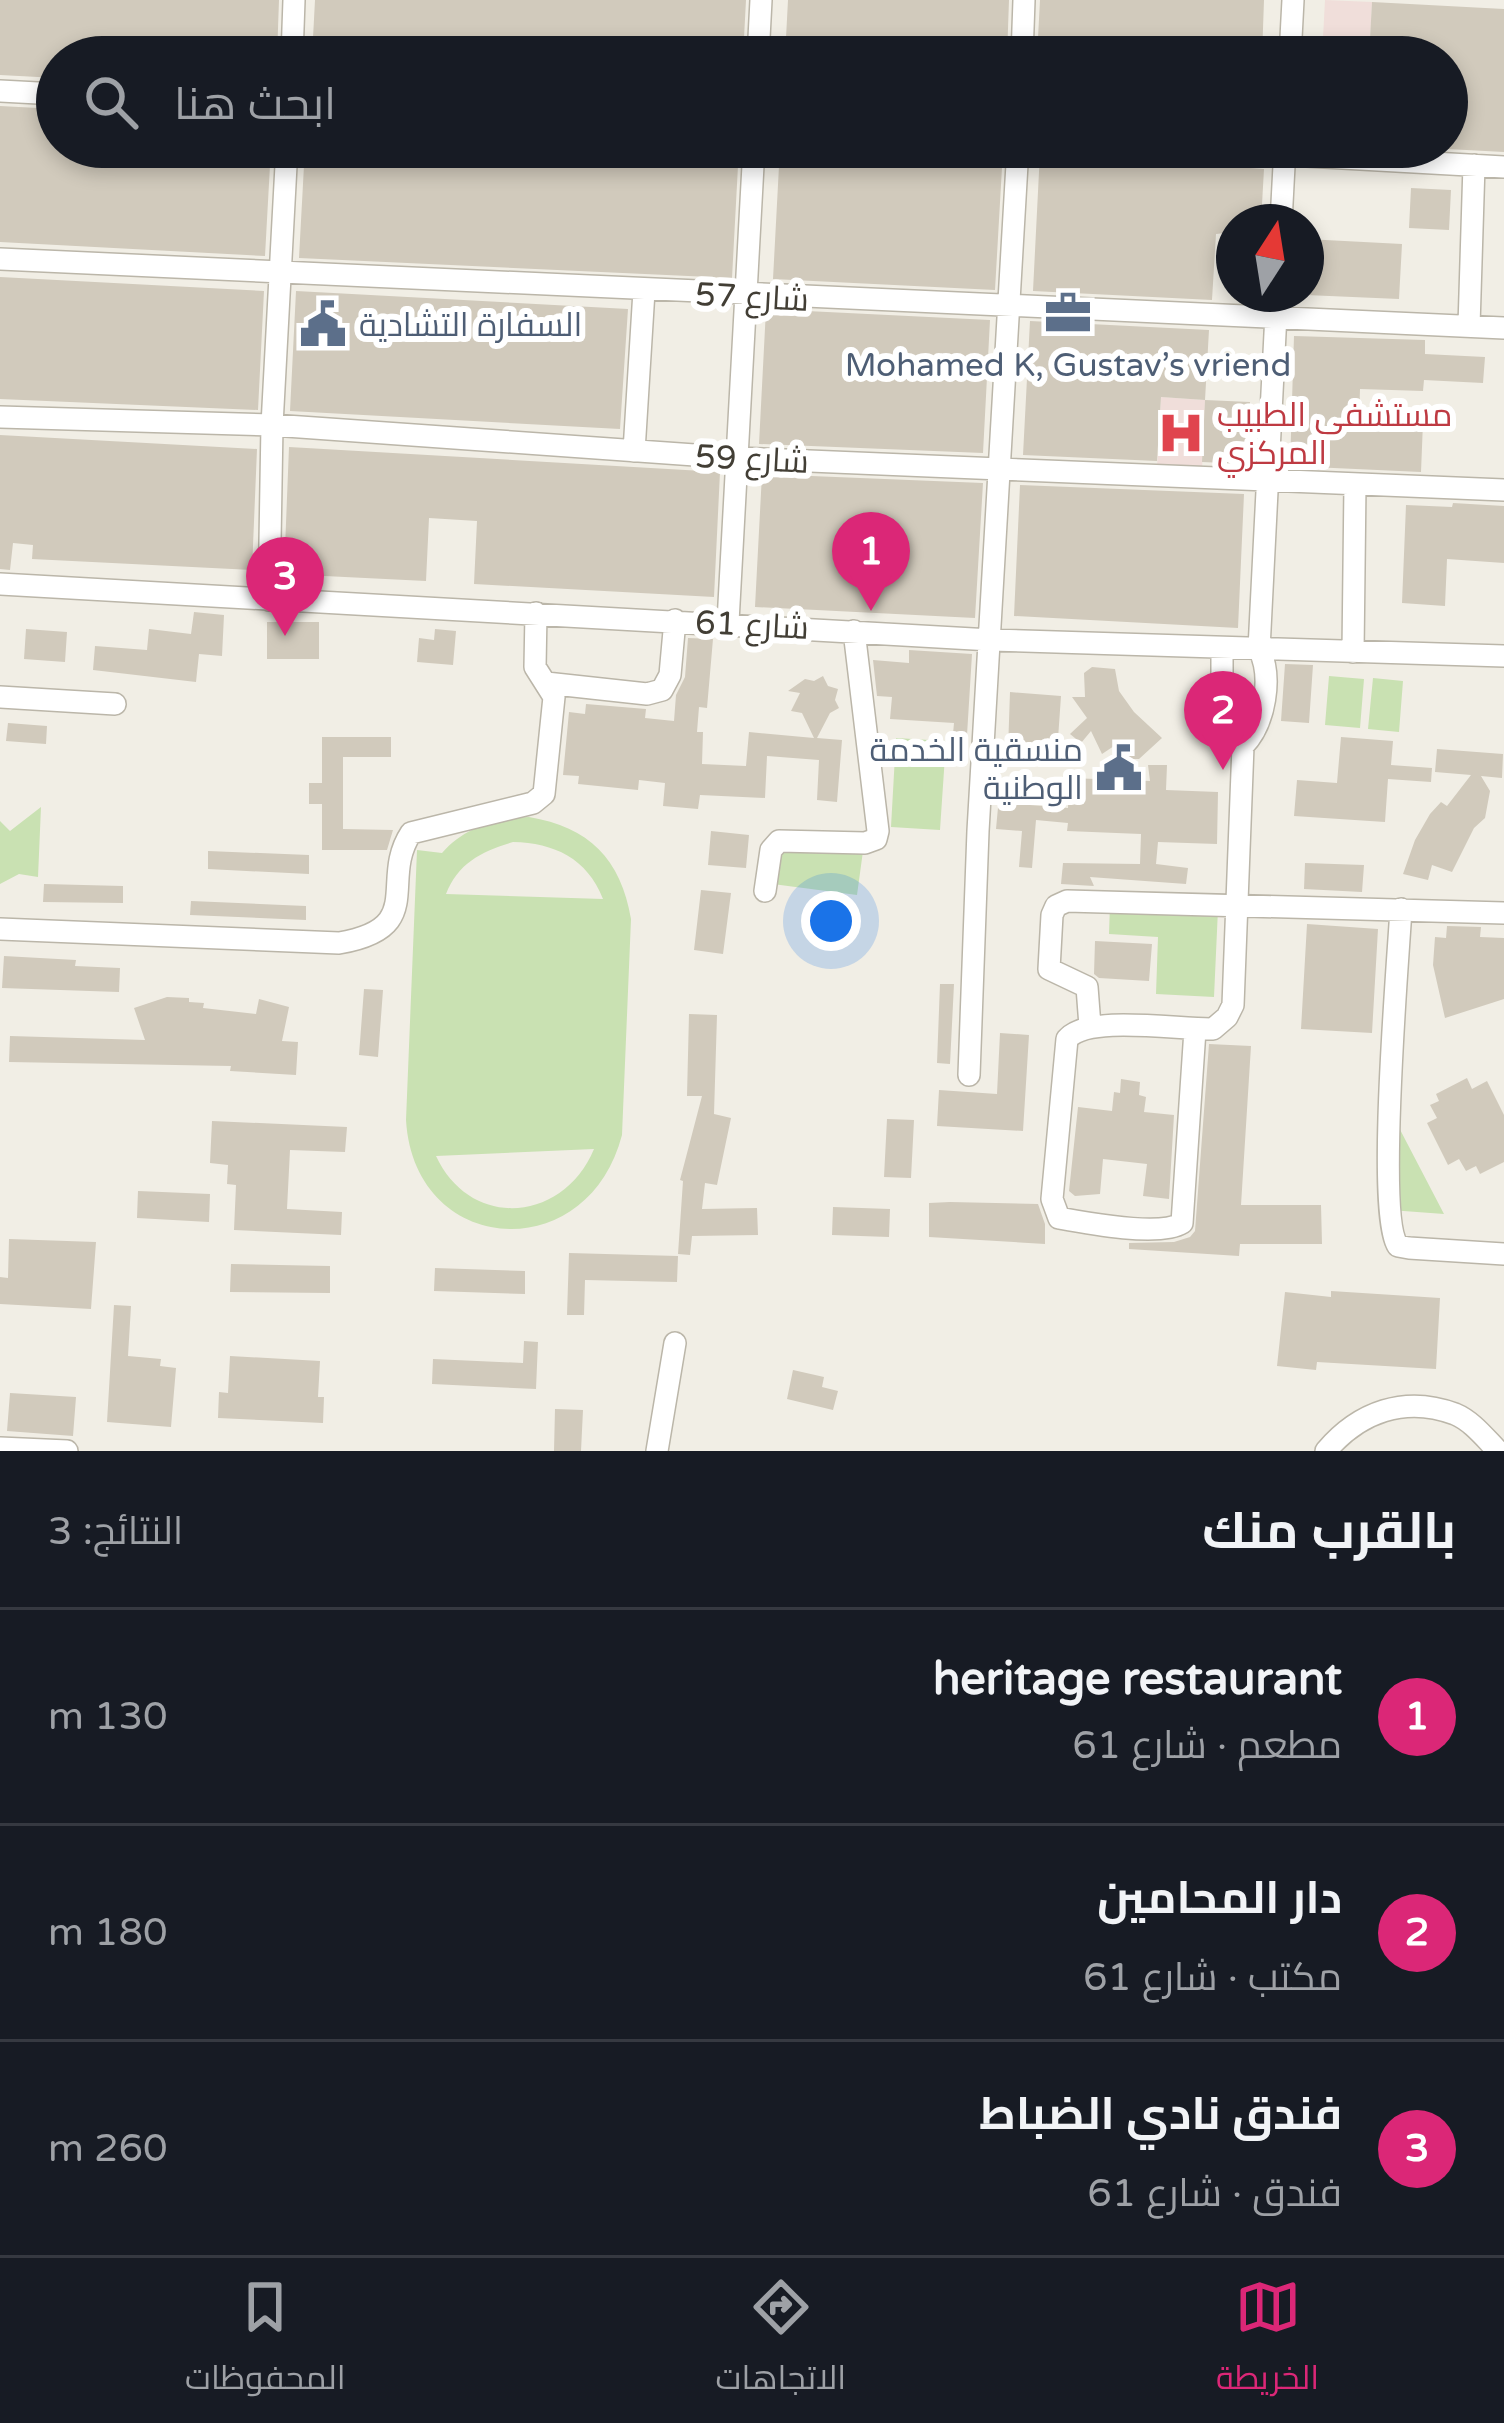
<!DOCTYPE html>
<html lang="ar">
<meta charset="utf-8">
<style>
body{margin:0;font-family:"Varela Round",Cairo,sans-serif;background:#20242c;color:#f1f3f6;direction:rtl}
.compass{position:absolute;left:1216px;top:204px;width:108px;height:108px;border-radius:50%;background:#171b24;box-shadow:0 6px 18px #0003;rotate:12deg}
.you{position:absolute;left:831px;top:921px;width:42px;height:42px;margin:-30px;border:9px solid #fff;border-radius:50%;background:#1a73e8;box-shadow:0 0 0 18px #1a73e833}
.badge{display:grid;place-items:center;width:78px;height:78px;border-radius:50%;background:#db2777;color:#fff;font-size:39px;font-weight:700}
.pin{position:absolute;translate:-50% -99px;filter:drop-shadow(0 3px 6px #0008)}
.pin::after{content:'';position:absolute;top:63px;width:42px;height:36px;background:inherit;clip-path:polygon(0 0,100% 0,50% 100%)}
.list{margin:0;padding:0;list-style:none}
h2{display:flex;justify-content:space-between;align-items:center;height:156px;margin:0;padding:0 48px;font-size:51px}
h2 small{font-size:39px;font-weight:400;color:#9ea1a6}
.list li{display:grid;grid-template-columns:78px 1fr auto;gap:36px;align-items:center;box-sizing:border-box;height:216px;padding:0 48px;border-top:3px solid #363941}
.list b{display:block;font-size:45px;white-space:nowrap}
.list p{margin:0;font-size:39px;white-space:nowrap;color:#9ea1a6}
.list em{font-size:39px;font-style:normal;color:#9ea1a6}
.icon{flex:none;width:66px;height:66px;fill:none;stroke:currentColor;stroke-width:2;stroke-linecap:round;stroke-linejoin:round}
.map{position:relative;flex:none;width:1504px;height:1451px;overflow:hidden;direction:ltr}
.search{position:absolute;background:#171b24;box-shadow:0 6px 18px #0003;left:36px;right:36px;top:36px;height:132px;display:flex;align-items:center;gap:30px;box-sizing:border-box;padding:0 42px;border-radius:66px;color:#9ea1a6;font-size:45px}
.sheet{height:804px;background:#171b24}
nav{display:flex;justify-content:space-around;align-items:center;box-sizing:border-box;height:168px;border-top:3px solid #363941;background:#171b24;font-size:33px;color:#9ea1a6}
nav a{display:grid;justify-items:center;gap:6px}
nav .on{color:#db2777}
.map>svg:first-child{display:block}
.medical{fill:#f0deda}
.green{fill:#c9e1b2;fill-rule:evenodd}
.building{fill:#d1cabc}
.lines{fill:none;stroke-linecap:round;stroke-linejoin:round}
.minor-casing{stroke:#bbb6a9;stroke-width:24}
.minor{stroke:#fff;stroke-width:21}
.labels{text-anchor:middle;stroke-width:12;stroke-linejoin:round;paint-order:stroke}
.street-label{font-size:33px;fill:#423e35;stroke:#fff}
.service-label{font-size:33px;fill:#4e5e75;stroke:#fff;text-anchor:start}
.health-label{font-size:33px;fill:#be3a42;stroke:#fff;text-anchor:start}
</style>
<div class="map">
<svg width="1504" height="1451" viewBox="0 0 1504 1451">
<rect width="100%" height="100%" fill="#f1eee5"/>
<!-- medical -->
<path class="medical" d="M1325,0l47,2 -3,55h-47z
M1161,397l44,3 -3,70 -45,-3z"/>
<!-- green -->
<path class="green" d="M1329,676l35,3 -4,49 -35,-3z
M1373,678l30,3 -4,51 -31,-3z
M896,738l50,3 -6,89 -49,-3z
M41,807l-3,70 -19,-3 -19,10v-63l10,10z
M529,817c60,10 92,42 102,102l-9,216c-35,134 -208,121 -216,-15l11,-270 25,3c23,-26 54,-35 87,-36zM513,842c41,1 74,16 90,57l-157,-5c12,-31 36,-43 67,-52zM594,1149c-30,73 -123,82 -158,7z
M770,839l93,12 -6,44 -92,-12z
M1110,904l108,5 -4,88 -58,-3 2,-57 -49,-3z
M1395,1120l49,94 -54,-4z"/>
<!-- building -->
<path class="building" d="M0,0h279l-2,57h-220v21l-57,-3z
M315,0h431l-3,57h-431z
M788,0h221l-2,57h-222z
M1040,0h224l-2,57h-225z
M1372,2l132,7v143l-57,-3v-92h-78z
M0,106l57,3v38h214l-6,109 -265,-14z
M305,147h434l-7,131 -433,-20z
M780,147l223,3 -8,140 -222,-11z
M1040,152l224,17 -3,53h-27v10l-18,2 -4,66 -179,-9z
M1411,188l40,2 -2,40 -40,-2z
M1306,239l96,5 -3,55 -93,-4z
M0,277l264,14 -6,119 -258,-11z
M296,291l332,18 -8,120 -330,-18z
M766,309l224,11 -7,133 -224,-9z
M1030,321l179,9 -4,70 -44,-3 -4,64 -134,-6z
M1294,336l131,4v14l60,3 -2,26 -59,-3 -1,11 -63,-2 -1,31 64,2 -2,50 -131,-6z
M1205,400l45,2 -3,62 -45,-2z
M0,435l257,14 -5,121 -220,-11 1,-14 -20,-2 -3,27 -10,-1z
M289,447l431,25 -6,125 -240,-13 3,-63 -48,-3 -3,63 -142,-7z
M762,474l221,9 -8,135 -220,-11z
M1020,485l224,9 -6,134 -224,-12z
M1453,503l51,3v57l-57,-4 -2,47 -43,-3 4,-98 46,2z
M194,612l30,3 -2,41 -23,-2 -3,28 -103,-12 2,-24 52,4 2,-21 42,5z
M267,622h52v37h-52z
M26,629l41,3 -2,30 -41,-3z
M435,629l21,2 -3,34 -36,-3 2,-24 15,2z
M688,638l25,1 -6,69 -8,-1 -2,25h6l-1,32 44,2 3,-34 65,6 -12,-25 -11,-2 9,-18 -12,-2 17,-12 9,2 9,-5 5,10 10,3 -3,11 4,8 -9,5 -13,25 25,2 -5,62 -20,-2 2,-40 -52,-4 -2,42 -65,-3 -2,14 -35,-3 2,-23 -26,-3 -1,10 -60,-6 1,-8 -16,-1 6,-63 16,2 1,-10 60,5 -1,9 29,3 2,-26 9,-18z
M909,650l63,4 -5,81 -14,-1 1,-11 -64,-4 2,-22 -15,-1 -4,-36 36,3z
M1285,664l28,1 -4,58 -28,-2z
M1092,667l23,2 4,22 15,21 28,26 -23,21h-12l-13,-13 -12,8 -11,-23 -10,12 -11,-9 17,-16 -15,-21h13l-1,-24z
M1010,692l51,4 -4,57 -49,-3z
M8,723l39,3 -1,18 -40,-3z
M322,737h69v20h-48v72l50,1 -6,20h-65v-46h-13v-21h13z
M1341,737l52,4 -2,24 41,3 -1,14 -43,-3 -3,43 -91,-6 3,-36 40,3z
M1437,749l66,5 -1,24 -21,-2 9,15 -5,27 -11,10 -22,44 -20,-7 -4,15 -25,-6 12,-34 15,-26 11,-12 6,4 24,-31 -36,-3z
M1148,765h19l-1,25 52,2 -1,52 -59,-2 -2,22 32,4 -2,16 -96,-7 4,9 -33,-2 2,-21 77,1 1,-30 -74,-3 1,-8 -32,-3 -4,48 -13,-1 3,-36 -26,-2 3,-32 18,1v6l51,4 1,-30 81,3z
M711,831l38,4 -3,33 -38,-3z
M208,851l101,4v19l-101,-5z
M1305,863l59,2 -2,27 -58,-3z
M44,884l79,2v17l-80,-1z
M701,890l30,3 -8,61 -29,-4z
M191,901l115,5v14l-116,-5z
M1307,924l71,5 -6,104 -71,-4z
M1447,926l34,1 -1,10 24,1v61l-59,19 -12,-53 2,-28 11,1z
M1095,941l57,3 -3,37 -50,-3 -5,-4z
M4,956l72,4 -1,6 45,2 -1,24 -117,-4z
M940,984h14l-4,80 -13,-1z
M364,989l19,1 -5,67 -19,-2z
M167,997l22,1v4l15,1 -1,5 53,6 3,-15 30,8 -7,34 16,1 -2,33 -66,-4 1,-5 -222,-4 1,-26 135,4 -11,-32z
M689,1014l28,1 -3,99 17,4 -14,67 -12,-2 -3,26 55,-1 1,27 -66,1 -2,19 -12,-1 5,-73 -3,-1 22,-84h-15z
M1000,1033l29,2 -6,96 -86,-5 2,-36 58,4z
M1209,1044l42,2 -10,159h80l1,39h-82l-1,12 -110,-7v-6l45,-1 16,-5 5,-6z
M1467,1078l5,11 15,-8 17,34v47l-24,12 -4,-8 -10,5 -7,-12 -11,6 -21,-42 10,-5 -7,-13 9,-4 -3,-7z
M1121,1079l19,3 -1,13 7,2 -2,15 30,3 -5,84 -26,-3 4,-32 -44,-5 -3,35 -25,2 -6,-5 9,-84 34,4 2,-19 6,1z
M887,1119l27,1 -3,58 -27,-1z
M212,1121l135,6 -2,25 -55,-2 -3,59 55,3 -1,23 -107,-5 2,-45 -9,-1 1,-19 -18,-2z
M138,1191l72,3 -1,28 -72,-4z
M950,1202l88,2 7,20v20l-116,-7v-34z
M833,1207l57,2 -1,28 -57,-2z
M9,1239l87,3 -5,67 -91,-5v-27l8,1z
M569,1253l109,3 -1,26 -92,-2 -1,35h-17z
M231,1264l99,2v27l-100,-1z
M435,1268l90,3v23l-91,-3z
M1331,1291l109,7 -4,71 -119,-7 -1,8 -39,-4 8,-74 46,5z
M114,1305l17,1 -3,50 33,3 -1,7 16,2 -5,59 -64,-5z
M524,1341l14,1 -2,47 -104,-5 1,-25 90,4z
M230,1356l90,5 -2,36h6l-1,26 -105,-5 1,-26 9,1z
M793,1370l31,7 -2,10 16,4 -5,19 -46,-11z
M10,1393l66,4 -3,39 -66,-5z
M555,1409l28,1 -2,41h-27z"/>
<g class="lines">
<defs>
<path id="minor" d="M292,57l2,-57
M758,57l3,-57
M1022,57l2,-57
M1290,57l3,-57
M0,91l57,3
M1147,147l357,20
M1281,222l4,-75
M0,259l1504,69
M1469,326l5,-161
M0,417l272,8 465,33 767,32
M634,451l10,-160
M0,584l991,56 513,16
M269,600l3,-175 15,-278
M728,622l26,-475
M1222,650v82l21,14
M1353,652l2,-168
M546,683l101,11 15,-4 8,-15 5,-55
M0,697l115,7
M765,891l6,-41 8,-9 86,2 11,-4 2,-8 -24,-200
M1401,909c-3,53 -25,307 -3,337l11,2 95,6
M0,929l339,14c89,-15 40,-62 72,-110l122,-30 11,-9 10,-97 -19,-30 1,-54
M1090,1026l-3,-39 -38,-18 3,-54 4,-9 11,-5 437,12
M1195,1030l-13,193c-22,14 -96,0 -123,-5l-7,-19 15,-160c21,-25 112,-9 146,-10l14,-12 6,-12 10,-259c22,-22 30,-69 16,-97l18,-355
M969,1075l9,-244 40,-684
M0,1448l67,3
M657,1451l18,-108
M1326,1451c33,-39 79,-56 129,-37 17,7 30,24 43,37"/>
</defs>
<!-- minor casing -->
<use href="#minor" class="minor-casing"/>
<!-- minor -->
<use href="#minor" class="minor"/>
</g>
<!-- icons -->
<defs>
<symbol id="office-bare" viewBox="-9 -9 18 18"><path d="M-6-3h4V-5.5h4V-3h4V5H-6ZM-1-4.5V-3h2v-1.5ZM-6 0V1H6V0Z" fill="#5c6f8a" stroke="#fff" stroke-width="2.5" paint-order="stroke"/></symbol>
<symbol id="civic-bare" viewBox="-9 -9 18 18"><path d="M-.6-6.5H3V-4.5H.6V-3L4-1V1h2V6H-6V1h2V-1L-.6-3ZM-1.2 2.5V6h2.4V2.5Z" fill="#5c6f8a" stroke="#fff" stroke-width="2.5" paint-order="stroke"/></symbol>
<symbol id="hospital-bare" viewBox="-9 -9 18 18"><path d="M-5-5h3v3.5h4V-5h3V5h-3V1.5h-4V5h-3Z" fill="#e0444e" stroke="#fff" stroke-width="2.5" paint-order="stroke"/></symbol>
</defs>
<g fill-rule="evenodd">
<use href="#office-bare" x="1035" y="280" width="66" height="66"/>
<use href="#civic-bare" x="290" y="291" width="66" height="66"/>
<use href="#hospital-bare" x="1148" y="400" width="66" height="66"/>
<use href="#civic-bare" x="1086" y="735" width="66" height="66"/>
</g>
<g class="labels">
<!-- street labels -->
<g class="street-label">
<text transform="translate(752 296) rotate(3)" y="12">شارع 57</text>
<text transform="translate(752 458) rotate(3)" y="12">شارع 59</text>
<text transform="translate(752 624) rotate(3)" y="12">شارع 61</text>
</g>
<!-- service labels -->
<g class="service-label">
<text x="359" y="336">السفارة التشادية</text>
<text x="1068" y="376" text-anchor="middle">Mohamed K, Gustav’s vriend</text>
<text x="1083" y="761" text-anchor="end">منسقية الخدمة<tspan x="1083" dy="38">الوطنية</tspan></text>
</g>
<!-- health labels -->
<g class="health-label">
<text x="1217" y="426">مستشفى الطبيب<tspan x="1217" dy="38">المركزي</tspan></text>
</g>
</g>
</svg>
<svg class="compass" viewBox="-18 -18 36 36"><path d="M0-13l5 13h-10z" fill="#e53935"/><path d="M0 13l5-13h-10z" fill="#9ea1a6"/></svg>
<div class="you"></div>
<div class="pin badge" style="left:871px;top:611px">1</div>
<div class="pin badge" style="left:1223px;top:770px">2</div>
<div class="pin badge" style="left:285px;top:636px">3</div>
<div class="search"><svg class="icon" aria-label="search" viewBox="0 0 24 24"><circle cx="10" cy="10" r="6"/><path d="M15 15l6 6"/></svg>ابحث هنا</div>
</div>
<section class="sheet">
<h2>بالقرب منك<small>النتائج: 3</small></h2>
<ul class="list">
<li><span class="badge">1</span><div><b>heritage restaurant</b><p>مطعم · شارع 61</p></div><em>130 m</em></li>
<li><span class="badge">2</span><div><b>دار المحامين</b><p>مكتب · شارع 61</p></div><em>180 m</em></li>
<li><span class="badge">3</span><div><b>فندق نادي الضباط</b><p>فندق · شارع 61</p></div><em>260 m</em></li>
</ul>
</section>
<nav>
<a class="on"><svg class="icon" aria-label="map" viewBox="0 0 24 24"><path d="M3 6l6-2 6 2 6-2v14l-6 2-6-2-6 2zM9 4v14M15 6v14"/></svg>الخريطة</a>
<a><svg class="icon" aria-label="directions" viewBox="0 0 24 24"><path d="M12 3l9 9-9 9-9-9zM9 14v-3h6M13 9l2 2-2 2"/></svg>الاتجاهات</a>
<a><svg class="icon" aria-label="saved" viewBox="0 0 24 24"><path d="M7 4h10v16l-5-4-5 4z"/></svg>المحفوظات</a>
</nav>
